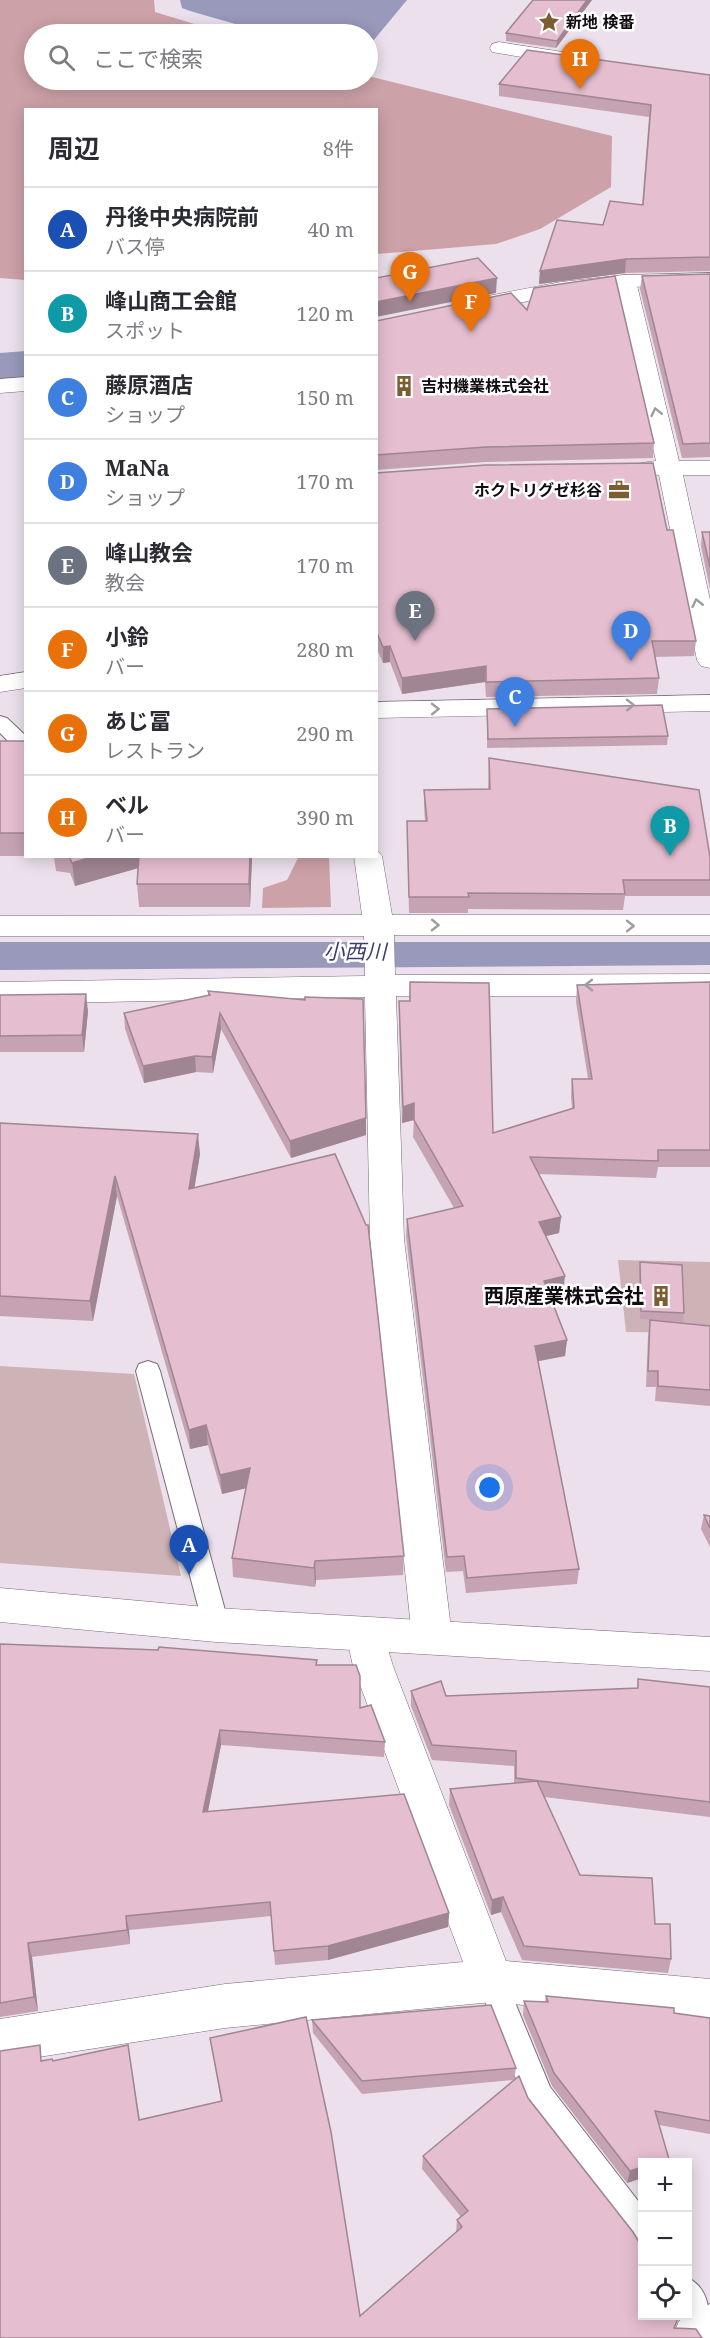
<!DOCTYPE html>
<html lang="ja">
<meta charset="utf-8">
<style>
body{margin:0;font-family:"Noto Serif","Noto Sans JP",serif;background:#f7f7f7;color:#2b2b33}
.controls{position:absolute;right:18px;bottom:18px;display:grid;overflow:hidden;border-radius:0px;box-shadow:0 3px 15px #0003}
.controls button{width:54px;height:54px;display:grid;place-items:center;padding:0;border:0;border-bottom:2px solid #e1e1e2;background:#fff;color:#2b2b33;font:30px sans-serif}
.you{position:absolute;left:490px;top:1488px;width:21px;height:21px;margin:-15px;border:4px solid #fff;border-radius:50%;background:#1a73e8;box-shadow:0 0 0 9px #1a73e833}
.badge{display:grid;place-items:center;width:39px;height:39px;border-radius:50%;background:#7c5d32;color:#fff;font-size:20px;font-weight:700}
.pin{position:absolute;translate:-50% -50px;filter:drop-shadow(0 2px 3px #0008)}
.pin::after{content:'';position:absolute;top:32px;width:21px;height:18px;background:inherit;clip-path:polygon(0 0,100% 0,50% 100%)}
.list{margin:0;padding:0;list-style:none}
h2{display:flex;justify-content:space-between;align-items:center;height:78px;margin:0;padding:0 24px;font-size:26px}
h2 small{font-size:20px;font-weight:400;color:#7c7c81}
.list li{display:grid;grid-template-columns:39px 1fr auto;gap:18px;align-items:center;box-sizing:border-box;height:84px;padding:0 24px;border-top:2px solid #e1e1e2}
.list b{display:block;font-size:22px;white-space:nowrap}
.list p{margin:0;font-size:20px;white-space:nowrap;color:#7c7c81}
.list em{font-size:20px;font-style:normal;color:#7c7c81}
.icon{flex:none;width:33px;height:33px;fill:none;stroke:currentColor;stroke-width:2;stroke-linecap:round;stroke-linejoin:round}
.map{position:relative;flex:none;width:710px;height:2338px;overflow:hidden}
.search{position:absolute;background:#fff;box-shadow:0 3px 15px #0003;left:24px;top:24px;width:354px;height:66px;display:flex;align-items:center;gap:15px;box-sizing:border-box;padding:0 21px;border-radius:33px;color:#7c7c81;font-size:22px}
.panel{position:absolute;background:#fff;box-shadow:0 3px 15px #0003;left:24px;top:108px;width:354px;height:750px;border-radius:0px}
.map>svg:first-child{display:block}
.green{fill:#ceb3b6}
.forest{fill:#cca1a7}
.water{fill:#9899bb}
.lines{fill:none;stroke-linecap:round;stroke-linejoin:round}
.river{fill:#9899bb;fill-rule:evenodd}
.lane-casing{stroke:#776d77;stroke-width:2}
.street-casing{stroke:#776d77;stroke-width:1}
.secondary-casing{stroke:#776d77;stroke-width:1}
.lane{fill:#fff;fill-rule:evenodd}
.street{fill:#fff;fill-rule:evenodd}
.secondary{fill:#fff;fill-rule:evenodd}
.wall{fill:#c5a3b3}
.shaded-wall{fill:#a08592}
.building{fill:#e5bed0;stroke:#a08592;stroke-width:1.5}
.oneway{stroke:#9f9e9f}
.labels{text-anchor:middle;stroke-width:5;stroke-linejoin:round;paint-order:stroke}
.far-poi-label{font-size:16px;font-weight:bold;fill:#100c10;stroke:#fff;text-anchor:start}
.poi-label{font-size:20px;font-weight:bold;fill:#100c10;stroke:#fff;text-anchor:end}
.water-label{font-size:21px;font-style:italic;fill:#3e3c6c;stroke:#fff}
</style>
<div class="map">
<svg width="710" height="2338" viewBox="0 0 710 2338">
<rect width="100%" height="100%" fill="#ebe0eb"/>
<!-- green -->
<path class="green" d="M618,1260l92,2v71l-84,-1z
M0,1366l134,8 47,202 -181,-13z"/>
<!-- forest -->
<path class="forest" d="M0,0h154l1,12 72,22h-193v46h334v-4l244,60 -1,51 -71,42 -44,15 -119,10 -1,-144h-350l-1,170 -25,-2z
M299,856l30,1 2,50 -69,1 1,-20 24,-8z"/>
<!-- water -->
<path class="water" d="M180,0h227l-39,47v-13h-98l-80,-23 -8,-3z
M0,942h710v23l-710,5z"/>
<g class="lines">
<!-- river -->
<path class="river" d="M26,351v36l-26,2v-36z"/>
<defs>
<path id="lane" d="M0,716l7,2 19,18v12l-13,-2 -13,-13z
M148,1361l9,3 3,7 69,254 -4,8 -9,4 -9,-4 -4,-8 -67,-254 3,-7z
M492,1966l10,5 48,116 92,119v41l-11,-5 -103,-133 -51,-128 5,-10z
M688,2278c22,11 22,35 22,60h-12l-15,-22h5z"/>
<path id="street" d="M499,42l70,11 9,6 -9,6 -77,-13 -2,-4 2,-4z
M625,275l8,1 3,5 43,180h31v14h-27l27,125v68l-9,-2 -4,-6 -38,-185 -18,-2 -4,-5 4,-5 15,-2 -42,-180 3,-5z
M26,672v16l-26,4v-16z
M710,695v16l-334,7v-16z
M376,849l6,7 10,59h318v20h-316l1,40 315,-1v22h-314l8,243 48,398 -6,12 -14,5 -14,-5 -6,-12 -42,-398 -5,-242 -365,7v-22l365,-6 -1,-40h-364v-20l362,-1 -8,-59h22z
M366,1618l14,5 13,43 113,295 204,18v44l-218,-21 -267,26 -225,35v-44l225,-35 238,-22 -110,-296 -7,-31 6,-12z
M710,2304v34h-38l7,-17z"/>
<path id="secondary" d="M710,273v12l-85,2 -64,7 -89,19 -8,-2 -3,-5 3,-5 8,-2 89,-17 64,-7z
M26,377v14l-26,2v-14z
M0,1588l216,20 494,29v34l-494,-29 -216,-20z"/>
</defs>
<!-- lane casing -->
<use href="#lane" class="lane-casing"/>
<!-- street casing -->
<use href="#street" class="street-casing"/>
<!-- secondary casing -->
<use href="#secondary" class="secondary-casing"/>
<!-- lane -->
<use href="#lane" class="lane"/>
<!-- street -->
<use href="#street" class="street"/>
<!-- secondary -->
<use href="#secondary" class="secondary"/>
</g>
<!-- wall -->
<path class="wall" d="M533,0h59l-36,48 -50,-7v-8z
M710,75v196l-85,2 -86,11 1,-13 63,-46 39,-20 7,-88 -150,-21v-12z
M710,274v183l-28,1 -42,-169 2,-13z
M376,321l278,122 -1,15 -168,4 -109,8z
M376,473l291,57 29,111 -2,15 -39,1 4,21 -2,16 -171,3 -1,-15 -83,12 -12,-32 -7,1 -7,-16z
M702,532h8v57l-9,-43z
M487,709l181,27 -1,9 -180,3z
M0,741h26v115h-26z
M489,758l221,99v39h-85l-2,14 -155,-1v4h-59l-2,-92h18l-1,-15v-16l64,-1z
M38,856h218l-4,1 -2,50h-111l-2,-23 1,-16 -63,18 -5,-13 -14,-2 -2,-14z
M410,982l83,151 79,-24 -1,-13 1,-17h16l-12,-77 1,-17 133,-3v185h-52l-2,11 -117,-4 22,43 -2,16 -13,3 17,57 -13,3 17,44 -2,16 -27,5 41,208 -2,15 -111,9 -3,-22 -17,1 -40,-336 1,-17 47,-11 -41,-71 1,-17 -12,3 -3,-105v-17h10z
M208,991l158,127v17l-75,23 -70,-129 -8,44 -17,-1 -52,11 -19,-54 -1,-16 84,-18z
M0,995l88,16 -4,41h-84z
M0,1123l200,31 -6,34 210,368 -1,19 -87,5 -1,7 -82,-10 -1,-19 14,-70 -24,6 -14,-49 -18,4 -73,-253 -24,125 -93,-5z
M640,1262l44,51 -1,9 -43,-3 -1,-48z
M650,1320l60,6v80l-55,-5 1,-14h-10l2,-51z
M704,1515l6,1v31l-9,-18z
M0,1644l317,16v5l43,43 25,34 -1,15 -163,-12 -13,66 241,102 -1,14 -120,33 -53,5 -4,-49 -142,14 1,14 -98,13 6,54 -38,6z
M638,1679l72,8v130l-166,-20 36,78 75,49 16,35 -3,14 -146,-13 -21,-48 -10,3 -42,-110 1,-16 64,-6v-17l-82,-6 -21,-54v-15l35,5 191,-8z
M546,1996l128,17 36,5v116l-51,-9 10,34 -1,4h-26v15l-15,5 -75,-97 -29,-71 1,-14 21,1z
M312,2020l204,48 -2,12 -152,14 -49,-61z
M210,2038l150,278 96,-84 1,-12 4,-3 -39,-48 1,-13 105,-58 146,230 -674,10 43,-277h10l75,-16 12,75 81,-19z"/>
<!-- shaded-wall -->
<path class="shaded-wall" d="M587,0h5l-36,48 1,-7z
M626,259l-1,14 -86,11 1,-13z
M497,278l-1,15 -120,24v-15z
M390,646v16l-7,1v-16z
M486,666l-1,16 -83,12v-16z
M95,856h46l1,11 -67,19 -3,-23z
M250,856h6l-4,1 -2,50 -1,-23z
M86,994l2,17 -4,41 -2,-17z
M220,1013l1,16 -8,44 -1,-16z
M195,1056l1,16 -52,11 -1,-17z
M414,1103v17l-12,3 1,-16z
M366,1118v17l-75,23 -1,-17z
M198,1134l2,20 -9,55 -2,-20z
M115,1176l2,20 -24,125 -3,-20z
M561,1217l-2,16 -21,5 1,-16z
M565,1276l-2,17 -20,4 1,-16z
M567,1340l-2,16 -31,6 1,-16z
M206,1425l2,20 -18,4 -1,-19z
M250,1468l1,19 -29,7 -2,-19z
M315,1561l1,19 -1,7 -1,-19z
M220,1730l1,15 -16,81 -2,-14z
M503,1897l-2,15 -10,3 1,-15z
M449,1913l-1,14 -120,33v-14z
M126,1916l3,14 1,14 -3,-14z
M28,1943l4,14 6,54 -4,-14z
M669,2159l-1,4h-10z
M642,2167v11l-15,5 3,-12z"/>
<!-- building -->
<path class="building" d="M533,0h54l-30,41 -51,-8z
M527,50l183,25v182l-84,2 -86,12 17,-51 46,5 7,-24 33,4 8,-100 -152,-21z
M478,258l19,20 -121,24v-24z
M710,274v169l-27,1 -41,-168z
M615,276l39,167 -168,4 -110,8v-134l135,-28 16,17 7,-22z
M653,463l14,67h6l23,111h-44l7,37 -173,4v-16l-84,12 -12,-32 -7,1 -7,-16v-158l110,-8z
M702,532h8v35z
M662,705l6,31 -180,3 -1,-30z
M0,741h26v92h-26z
M489,758l210,32 11,67v23h-87l2,14 -157,-1 1,4h-60l-2,-76h20l-3,-31 66,-1z
M69,856h26l-23,7z
M139,856h111l-1,28h-112z
M410,982l79,1 4,150 81,-25 -2,-29h20l-15,-94 133,-3v168h-52v11l-128,-4 31,60 -22,5 26,54 -21,5 23,59 -32,6 44,223 -112,9 -3,-22 -17,1 -40,-338 56,-13 -49,-86v-17l-11,4 -4,-106h11z
M208,991l97,9v-3l58,2 3,119 -76,23 -70,-128 -8,44 -17,-1 -52,10 -19,-53 86,-18z
M86,994l-4,41 -82,1v-41z
M0,1123l198,11 -9,55 146,-35 31,71h2l36,331 -89,5 -1,7 -82,-10 18,-90 -30,7 -14,-50 -17,5 -74,-254 -25,125 -90,-5z
M640,1262l42,3 2,48 -43,-2z
M650,1320l60,6v64l-52,-4v-15h-10z
M704,1515l6,1v12z
M0,1644l158,6 1,-3 158,13 -1,5h40l4,11v32l11,-3 14,37 -165,-12 -17,82 201,-18 45,119 -121,33 -54,5 -4,-49 -144,14 1,14 -99,13 6,54 -34,6z
M638,1679l72,8v115l-194,-24v-27l-84,-6 -21,-54 30,-10 5,15 192,-8z
M537,1781l43,94 72,3 3,46h15l1,35 -147,-13 -21,-49 -11,3 -42,-111z
M546,1996l128,12v5l36,5v103l-55,-10 14,48 -11,4h-16v4l-12,4 -76,-98 -30,-72 24,1z
M491,2005l25,63 -154,13 -50,-61z
M306,2017l25,115 29,184 102,-89 -5,-7 11,-9 -45,-55 96,-80 9,22 105,134 9,15v69h37l-5,12 22,1 6,9h-702v-287l40,-6 1,16 11,-2 1,2 75,-16 11,75 83,-19 -12,-63z"/>
<!-- one-way arrows -->
<defs><path id="oneway-chevron" d="M-2-3.5L2.5 0L-2 3.5" fill="none" stroke-width="1.6" stroke-linecap="round" stroke-linejoin="round" transform="scale(1.5)"/></defs>
<g class="oneway">
<use href="#oneway-chevron" transform="translate(656 412) rotate(-103)"/>
<use href="#oneway-chevron" transform="translate(697 603) rotate(-103)"/>
<use href="#oneway-chevron" transform="translate(630 705) rotate(-1)"/>
<use href="#oneway-chevron" transform="translate(435 709) rotate(-1)"/>
<use href="#oneway-chevron" transform="translate(435 925) rotate(1)"/>
<use href="#oneway-chevron" transform="translate(630 926)"/>
<use href="#oneway-chevron" transform="translate(589 985) rotate(-180)"/>
</g>
<!-- icons -->
<defs>
<symbol id="sight-bare" viewBox="-9 -9 18 18"><path d="M0-6L1.8-2.2L6-1.7L2.9 1.2L3.7 5.4L0 3.3L-3.7 5.4L-2.9 1.2L-6-1.7L-1.8-2.2Z" fill="#7c5d32" stroke="#fff" stroke-width="2.5" paint-order="stroke"/></symbol>
<symbol id="building-bare" viewBox="-9 -9 18 18"><path d="M-4-6H4V6H1V3H-1V6H-4ZM-2.5-4.3h1.7v1.8h-1.7ZM.8-4.3h1.7v1.8H.8ZM-2.5-1h1.7V.8h-1.7ZM.8-1h1.7V.8H.8Z" fill="#7c5d32" stroke="#fff" stroke-width="2.5" paint-order="stroke"/></symbol>
<symbol id="office-bare" viewBox="-9 -9 18 18"><path d="M-6-3h4V-5.5h4V-3h4V5H-6ZM-1-4.5V-3h2v-1.5ZM-6 0V1H6V0Z" fill="#7c5d32" stroke="#fff" stroke-width="2.5" paint-order="stroke"/></symbol>
</defs>
<g fill-rule="evenodd">
<use href="#sight-bare" x="534" y="7" width="30" height="30"/>
<use href="#building-bare" x="389" y="371" width="30" height="30"/>
<use href="#office-bare" x="604" y="475" width="30" height="30"/>
<use href="#building-bare" x="646" y="1281" width="30" height="30"/>
</g>
<g class="labels">
<!-- far-poi labels -->
<g class="far-poi-label">
<text x="566" y="28">新地 検番</text>
<text x="421" y="392">吉村機業株式会社</text>
<text x="602" y="496" text-anchor="end">ホクトリグゼ杉谷</text>
</g>
<!-- poi labels -->
<g class="poi-label">
<text x="644" y="1303">西原産業株式会社</text>
</g>
<!-- water labels -->
<g class="water-label">
<text x="355" y="959">小西川</text>
</g>
</g>
</svg>
<div class="controls">
<button>+</button>
<button>−</button>
<button><svg class="icon" aria-label="locate" viewBox="0 0 24 24"><circle cx="12" cy="12" r="6"/><path d="M12 2v4M12 18v4M2 12h4M18 12h4"/></svg></button>
</div>
<div class="you"></div>
<div class="pin badge" style="left:189px;top:1575px;background:#1a4fb4">A</div>
<div class="pin badge" style="left:670px;top:856px;background:#0f9aa8">B</div>
<div class="pin badge" style="left:515px;top:727px;background:#3f7fe0">C</div>
<div class="pin badge" style="left:631px;top:661px;background:#3f7fe0">D</div>
<div class="pin badge" style="left:415px;top:641px;background:#6b7280">E</div>
<div class="pin badge" style="left:471px;top:332px;background:#e8710a">F</div>
<div class="pin badge" style="left:410px;top:302px;background:#e8710a">G</div>
<div class="pin badge" style="left:580px;top:89px;background:#e8710a">H</div>
<div class="search"><svg class="icon" aria-label="search" viewBox="0 0 24 24"><circle cx="10" cy="10" r="6"/><path d="M15 15l6 6"/></svg>ここで検索</div>
<section class="panel">
<h2>周辺<small>8件</small></h2>
<ul class="list">
<li><span class="badge" style="background:#1a4fb4">A</span><div><b>丹後中央病院前</b><p>バス停</p></div><em>40 m</em></li>
<li><span class="badge" style="background:#0f9aa8">B</span><div><b>峰山商工会館</b><p>スポット</p></div><em>120 m</em></li>
<li><span class="badge" style="background:#3f7fe0">C</span><div><b>藤原酒店</b><p>ショップ</p></div><em>150 m</em></li>
<li><span class="badge" style="background:#3f7fe0">D</span><div><b>MaNa</b><p>ショップ</p></div><em>170 m</em></li>
<li><span class="badge" style="background:#6b7280">E</span><div><b>峰山教会</b><p>教会</p></div><em>170 m</em></li>
<li><span class="badge" style="background:#e8710a">F</span><div><b>小鈴</b><p>バー</p></div><em>280 m</em></li>
<li><span class="badge" style="background:#e8710a">G</span><div><b>あじ冨</b><p>レストラン</p></div><em>290 m</em></li>
<li><span class="badge" style="background:#e8710a">H</span><div><b>ベル</b><p>バー</p></div><em>390 m</em></li>
</ul>
</section>
</div>
